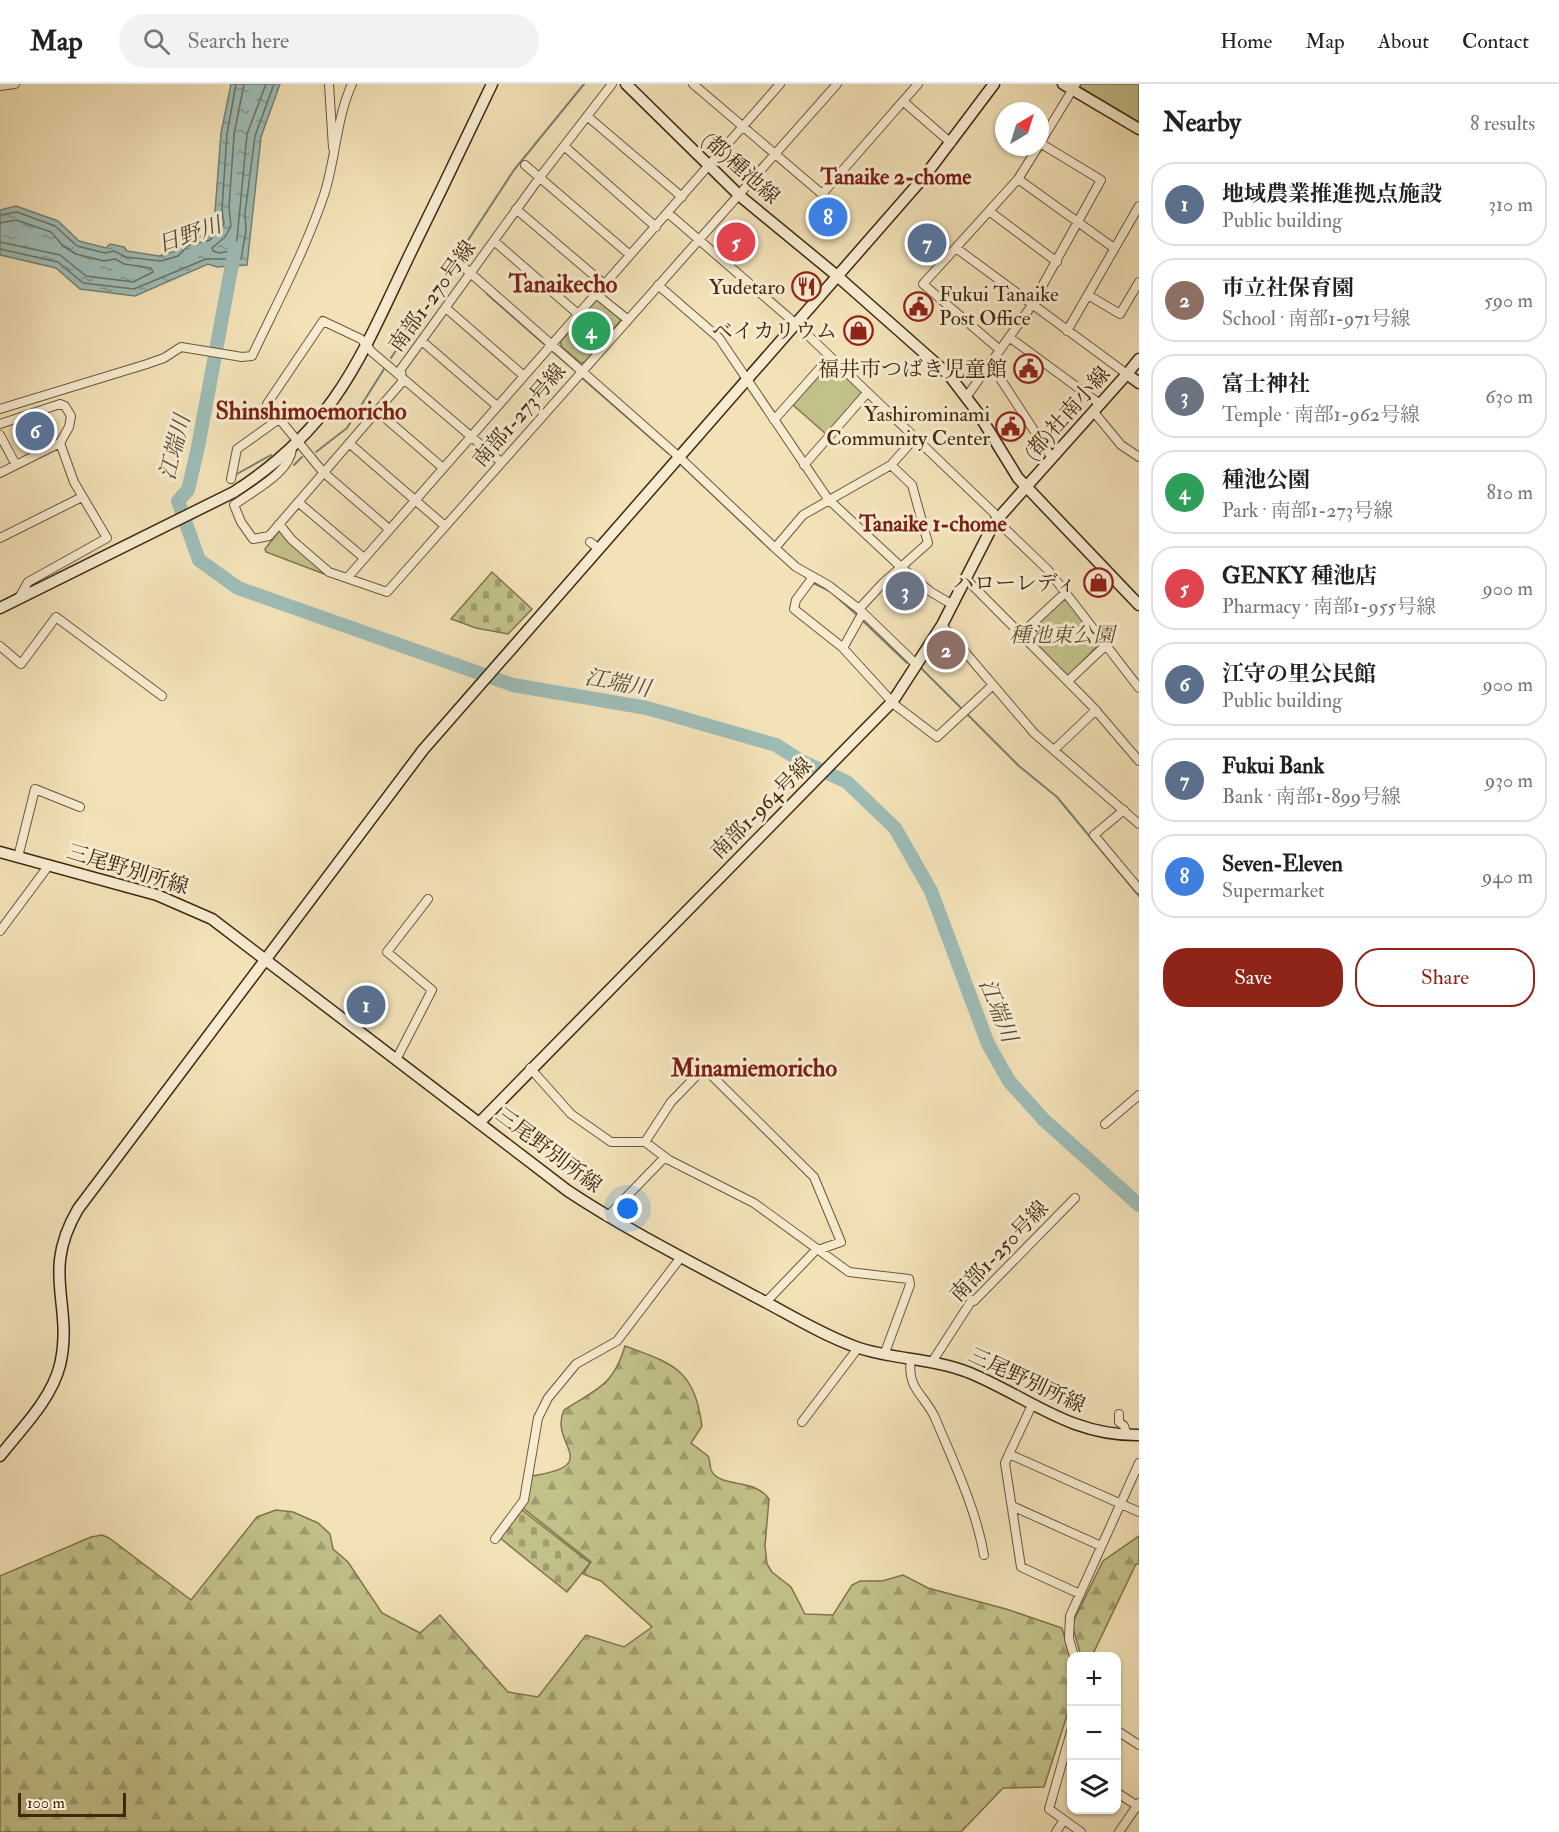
<!DOCTYPE html>
<meta charset="utf-8">
<style>
body{margin:0;font-family:"IM FELL Double Pica","Noto Serif JP",serif;background:#f2f2f2;color:#222}
.controls{position:absolute;right:18px;bottom:18px;display:grid;overflow:hidden;border-radius:12px;box-shadow:0 2px 4px #0004}
.controls button{width:54px;height:54px;display:grid;place-items:center;padding:0;border:0;border-bottom:2px solid #e0e0e0;background:#fff;color:#222;font:30px sans-serif}
.compass{position:absolute;left:995px;top:18px;width:54px;height:54px;border-radius:50%;background:#fff;box-shadow:0 2px 4px #0004;rotate:38deg}
.scale{position:absolute;left:18px;bottom:15px;width:108px;box-sizing:border-box;padding-left:6px;border:3px solid #40270f;border-top:0;font-size:16px;line-height:21px;white-space:nowrap;color:#40270f;-webkit-text-stroke:4px #f7ecd1;paint-order:stroke}
.you{position:absolute;left:628px;top:1125px;width:21px;height:21px;margin:-15px;border:4px solid #fff;border-radius:50%;background:#1a73e8;box-shadow:0 0 0 9px #1a73e833}
.badge{display:grid;place-items:center;width:39px;height:39px;border-radius:50%;background:#8f2418;color:#fff;font-size:20px;font-weight:700}
.pin{position:absolute;translate:-50% -50%;border:3px solid #fff;box-shadow:0 2px 6px #0006}
.list{margin:0;padding:0;list-style:none}
h2{display:flex;justify-content:space-between;align-items:center;height:78px;margin:0;padding:0 24px;font-size:26px}
h2 small{font-size:20px;font-weight:400;color:#767676}
.list li{display:grid;grid-template-columns:39px 1fr auto;gap:18px;align-items:center;box-sizing:border-box;height:84px;margin:0 12px 12px;padding:0 12px;border:2px solid #e0e0e0;border-radius:24px}
.list b{display:block;font-size:22px;white-space:nowrap}
.list p{margin:0;font-size:20px;white-space:nowrap;color:#767676}
.list em{font-size:20px;font-style:normal;color:#767676}
.actions{display:flex;gap:12px;padding:18px 24px}
.actions a{flex:1;padding:14px 0;border:2px solid #8f2418;border-radius:24px;text-align:center;font-size:21px;color:#8f2418}
.actions .main{background:#8f2418;color:#fff}
.icon{flex:none;width:33px;height:33px;fill:none;stroke:currentColor;stroke-width:2;stroke-linecap:round;stroke-linejoin:round}
.map{position:relative;flex:none;width:1139px;height:1748px;overflow:hidden}
header{display:flex;align-items:center;gap:36px;box-sizing:border-box;height:84px;padding:0 30px;background:#fff;border-bottom:2px solid #e0e0e0}
header strong{font-size:28px}
nav{display:flex;gap:33px;margin-inline-start:auto;font-size:21px}
.search{width:420px;height:54px;background:#f2f2f2;display:flex;align-items:center;gap:15px;box-sizing:border-box;padding:0 21px;border-radius:33px;color:#767676;font-size:22px}
main{display:flex}
aside{flex:1;background:#fff}
.map>svg:first-child{display:block}
.forest{fill:url(#forest-firs);stroke:#81744c;stroke-width:1.5}
.cemetery{fill:url(#cemetery-stones);stroke:#81744c;stroke-width:1.5}
.park{fill:#c2c18a;stroke:#81744c;stroke-width:1.5}
.water{fill:url(#water-ripples);stroke:#788073;stroke-width:1.5}
.lines{fill:none;stroke-linecap:round;stroke-linejoin:round}
.shore{stroke:#6e7262;stroke-width:1.5}
.stream{stroke:#788073;stroke-width:2}
.river{stroke:#9dbcb6;stroke-width:14}
.street-casing{stroke:#6d5639;stroke-width:10}
.secondary-casing{stroke:#40270f;stroke-width:13}
.street{stroke:#f7ecd1;stroke-width:8}
.secondary{stroke:#f7ecd1;stroke-width:10}
.labels{text-anchor:middle;stroke-width:6;stroke-linejoin:round;paint-order:stroke}
.street-label{font-size:21px;fill:#40270f;stroke:#f7ecd1}
.poi-label{font-size:21px;fill:#40270f;stroke:#f7ecd1;text-anchor:end}
.park-label{font-size:21px;font-style:italic;fill:#604e2e;stroke:#f7ecd1}
.neighbourhood-label{font-size:22px;font-weight:bold;fill:#7a1f14;stroke:#f7ecd1}
.water-label{font-size:22px;font-style:italic;fill:#574c39;stroke:#f7ecd1}
.quarter-label{font-size:24px;font-weight:bold;fill:#7a1f14;stroke:#f7ecd1}
</style>
<header>
<strong>Map</strong>
<div class="search"><svg class="icon" aria-label="search" viewBox="0 0 24 24"><circle cx="10" cy="10" r="6"/><path d="M15 15l6 6"/></svg>Search here</div>
<nav><a>Home</a><a>Map</a><a>About</a><a>Contact</a></nav>
</header>
<main>
<div class="map">
<svg width="1139" height="1748" viewBox="0 0 1139 1748">
<defs>
<pattern id="forest-firs" width="22" height="20" patternUnits="userSpaceOnUse" patternTransform="scale(1.5)"><rect width="22" height="20" fill="#c2c18a"/><path d="M5 1l3.5 6h-7zM16 11l3.5 6h-7z" fill="#9f9d6f"/></pattern>
<pattern id="cemetery-stones" width="16" height="16" patternUnits="userSpaceOnUse" patternTransform="scale(1.5)"><rect width="16" height="16" fill="#c2c18a"/><path d="M2 7V4a2 2 0 0 1 4 0v3zM10 15v-3a2 2 0 0 1 4 0v3z" fill="#9f9d6f"/></pattern>
<pattern id="water-ripples" width="26" height="14" patternUnits="userSpaceOnUse" patternTransform="scale(1.5)"><rect width="26" height="14" fill="#9dbcb6"/><path d="M2 4q2-2 4 0t4 0M15 11q2-2 4 0t4 0" fill="none" stroke="#819992"/></pattern>
</defs>
<rect width="100%" height="100%" fill="#f3e2b8"/>
<filter id="stains"><feTurbulence type="fractalNoise" baseFrequency=".00333" numOctaves="4"/><feColorMatrix values="0 0 0 0 .2 0 0 0 0 .09 0 0 0 0 .02 0 0 0 .5 -.17"/></filter>
<radialGradient id="worn" r=".72"><stop offset=".6" stop-color="#630" stop-opacity="0"/><stop offset="1" stop-color="#630" stop-opacity=".3"/></radialGradient>
<!-- forest -->
<path class="forest" d="M625,1262c49,18 69,23 77,80l-11,17 17,13c2,4 2,10 3,14 9,19 43,7 58,29l-4,47 2,18 5,8 19,15 14,27 28,1 19,-30 8,-4h22l21,-6 25,13 78,21 56,19 9,32v43l-27,84 -41,1 -42,44h-961v-256l91,-39 11,-2 7,3 82,62 66,-83 19,-7 17,2 25,11 12,11 3,15 15,13 34,51 38,20 20,-18 68,77 30,5 48,-62 38,12 28,-20 -51,-46 -18,-7 8,-12 -68,-54 5,-9 4,-23c73,-11 16,-32 32,-66 32,-21 49,-23 61,-64z
M1139,1452v28h-3l-44,92h-11l-9,-32 31,-63z"/>
<!-- cemetery -->
<path class="cemetery" d="M492,488l40,37 -24,25 -32,-6 -25,-9z
M522,1426l68,53 -23,29 -67,-54z"/>
<!-- park -->
<path class="park" d="M1081,0h58v38l-59,-35z
M596,216h5l20,17 -1,4 -35,41 -4,1 -20,-17v-5z
M829,280h3l29,27v4l-35,39 -33,-29z
M280,446l8,11 39,34 -61,-23 -1,-3z
M1063,516h4l33,43 -30,32h-4l-38,-38v-4z"/>
<!-- water -->
<path class="water" d="M231,0h49l-19,53 -14,128 -30,2 -9,-3 -73,32 -55,-7 -24,-21 -56,-13v-45l16,-4 42,15 21,20 27,7 4,-4 14,3 3,4 32,5 16,-5 10,-11 22,-5 11,-12 -3,-11 6,-79z"/>
<g class="lines">
<!-- shore -->
<path class="shore" d="M244,0l-10,51 -5,72 2,19 -6,11 -13,11 1,3 6,2 17,-3 11,-116 19,-50
M0,131l17,-3 38,14 22,20 28,7 9,-2 12,6 35,4 17,-5 11,-11 21,-5 14,-16 -2,-15 5,-75 9,-50
M0,139l16,-3 35,12 12,14 13,8 28,7 11,-2 9,5 27,4 2,4 -20,10 -47,-6 -26,-21 -60,-13
M0,165l58,13 25,21 51,6 72,-30h35l5,-28 -1,-18 10,-77 19,-52"/>
<!-- stream -->
<path class="stream" d="M487,210l57,50
M553,268l21,18
M391,274l123,-188 70,-86
M581,293l88,77
M316,368l31,-24 37,-59
M679,379l91,86
M294,381l8,-8
M235,391l36,-20
M778,472l29,22
M813,499l17,8 28,25
M863,537l44,42
M921,584l40,40
M968,631l51,51 38,31 82,99"/>
<!-- river -->
<path class="river" d="M235,164l-37,199 -10,43 -10,11 21,59 39,28 275,97 134,23 129,37 25,16 46,21 48,46 36,63 57,153 21,37 35,39 95,85"/>
<defs>
<path id="street" d="M329,0l4,64
M693,0l129,110 96,-110
M0,2l15,-2
M904,18l47,41
M587,32l95,81
M1040,59l36,-59
M564,62l92,81
M525,81l105,90
M1018,95l96,69
M516,125l88,75
M989,127l68,51
M668,129l127,110 199,190 6,11 48,46 91,118
M494,157l84,73
M956,164l171,126
M459,179l219,193 97,92
M658,201l61,53 109,161 73,68 30,25 22,13
M596,210l31,25
M1088,211l32,19 19,-32
M447,225l77,67
M1067,247l72,-125
M1009,253l91,67
M423,258l74,64
M1000,266l-77,-66 95,-105 20,-32
M990,279l62,95
M967,312l63,-88 71,-128 -61,-37
M0,325l147,-45 17,-6 17,-11 61,10 10,-1c25,-53 53,-105 72,-161 12,-37 12,-76 28,-111
M377,327l66,57
M1093,327l28,34 18,12
M774,336l56,-63
M0,340l60,-20 5,2 6,10 -2,11 -9,16 -60,30
M0,351l16,30
M914,355l-23,26 -88,50 -28,33 21,19 32,18 31,24 57,55
M349,359l96,83
M292,364c-1,24 -39,43 -58,57l7,17 12,17 16,-3 133,-154 -1,-13 139,-192 72,-93
M804,381l63,-72
M231,395l6,-30 42,-30
M298,418l66,56
M279,440l13,16 37,32 58,20 450,-508
M389,445l-66,-57 -56,-68 56,-83 38,18 11,13 129,110
M0,454l82,-41
M590,458l8,6
M348,493l432,-493
M813,493l-17,23 -2,9 48,38 53,58 38,29 4,3 56,-52
M966,495l126,127 47,55
M19,514l9,-16 79,-44 -33,-56 -14,-39
M859,525l23,-25 46,-41 -16,-58 -21,-20
M942,541l92,108 105,91
M1021,550l44,-41
M0,562l21,18 35,-47 106,79
M843,564l19,-34
M1068,597l37,-35
M1054,666l42,-40
M1124,726l-30,25 45,54
M18,773l17,-68 45,18
M0,847l49,-66
M397,974l35,-68 -45,-38 41,-53
M530,984l41,46 40,28h34l24,18 85,43 95,69 60,7 1,6 -26,70
M1105,1040l34,-29
M645,1058l26,-40 33,-34 110,109 27,65 -26,9 -49,51
M607,1133l58,-60
M911,1275c-5,31 15,36 25,61 18,43 40,89 48,135
M932,1278l40,-62 2,1 101,-103
M1119,1330v8l5,4 3,9
M802,1338l56,-74
M1009,1370l23,-49
M1012,1422l89,40
M495,1455l29,-39 14,-82 10,-20 28,-34 41,-23 64,-84
M1080,1510l-59,-27 -16,-104 4,-9 130,58
M1074,1572l-5,-17 1,-23 69,-153
M1072,1644l-23,81 32,23
M1116,1646l23,15
M1116,1708l23,15
M1056,1748l8,-12
M1119,1748l20,-29"/>
<path id="secondary" d="M626,0l114,112 96,79 113,100 29,38 40,65 121,127
M1063,0l76,45
M1127,290l12,-15
M0,524l234,-116c101,-65 126,-133 175,-236 28,-57 56,-115 83,-172
M0,768l157,43 55,24 356,272c59,39 123,71 186,105 33,17 66,38 102,51 37,13 78,11 114,26 60,25 100,63 169,62
M480,1038l413,-421 49,-76 52,-102 133,-149 12,9
M0,1372c22,-28 51,-56 60,-91 14,-62 -20,-91 18,-156l345,-459 501,-573 70,-93"/>
</defs>
<!-- street casing -->
<use href="#street" class="street-casing"/>
<!-- secondary casing -->
<use href="#secondary" class="secondary-casing"/>
<!-- street -->
<use href="#street" class="street"/>
<!-- secondary -->
<use href="#secondary" class="secondary"/>
</g>
<!-- icons -->
<defs>
<symbol id="restaurant-ring" viewBox="-11 -11 22 22"><circle r="9.5" fill="#f7ecd1" stroke="#8f2418" stroke-width="1.5"/><path d="M-5-6h1v4h1v-4h1v4h1v-4h1v5L-1.5 .5V6h-2V.5L-5-1ZM5-6V6H3V1.5H1.5Q1.5-4 5-6Z" fill="#8f2418"/></symbol>
<symbol id="civic-ring" viewBox="-11 -11 22 22"><circle r="9.5" fill="#f7ecd1" stroke="#8f2418" stroke-width="1.5"/><path d="M-.6-6.5H3V-4.5H.6V-3L4-1V1h2V6H-6V1h2V-1L-.6-3ZM-1.2 2.5V6h2.4V2.5Z" fill="#8f2418"/></symbol>
<symbol id="shop-ring" viewBox="-11 -11 22 22"><circle r="9.5" fill="#f7ecd1" stroke="#8f2418" stroke-width="1.5"/><path d="M-5-2.5h2.3a2.7 3.5 0 0 1 5.4 0H5L5.5 6h-11ZM-1.5-2.5h3a1.5 2.3 0 0 0-3 0Z" fill="#8f2418"/></symbol>
</defs>
<g fill-rule="evenodd">
<use href="#restaurant-ring" x="790" y="186" width="33" height="33"/>
<use href="#civic-ring" x="902" y="206" width="33" height="33"/>
<use href="#shop-ring" x="842" y="230" width="33" height="33"/>
<use href="#civic-ring" x="1012" y="268" width="33" height="33"/>
<use href="#civic-ring" x="994" y="326" width="33" height="33"/>
<use href="#shop-ring" x="1082" y="482" width="33" height="33"/>
</g>
<g class="labels">
<!-- street labels -->
<g class="street-label">
<text transform="translate(741 84) rotate(42)" y="7">(都)種池線</text>
<text transform="translate(432 212) rotate(-54)" y="7">南部1-270号線</text>
<text transform="translate(1067 329) rotate(-48)" y="7">(都)社南小線</text>
<text transform="translate(519 331) rotate(-49)" y="7">南部1-273号線</text>
<text transform="translate(761 724) rotate(-45)" y="7">南部1-964号線</text>
<text transform="translate(128 785) rotate(17)" y="7">三尾野別所線</text>
<text transform="translate(549 1066) rotate(37)" y="7">三尾野別所線</text>
<text transform="translate(999 1167) rotate(-46)" y="7">南部1-250号線</text>
<text transform="translate(1027 1296) rotate(25)" y="7">三尾野別所線</text>
</g>
<!-- poi labels -->
<g class="poi-label">
<text x="785" y="210">Yudetaro</text>
<text x="939" y="217" text-anchor="start">Fukui Tanaike<tspan x="939" dy="24">Post Office</tspan></text>
<text x="837" y="254">ベイカリウム</text>
<text x="1007" y="292">福井市つばき児童館</text>
<text x="990" y="337">Yashirominami<tspan x="990" dy="24">Community Center</tspan></text>
<text x="1077" y="506">ハローレディ</text>
</g>
<!-- park labels -->
<g class="park-label">
<text x="1062" y="558">種池東公園</text>
</g>
<!-- neighbourhood labels -->
<g class="neighbourhood-label">
<text x="896" y="100">Tanaike 2-chome</text>
<text x="933" y="447">Tanaike 1-chome</text>
</g>
<!-- water labels -->
<g class="water-label">
<text transform="translate(189 150) rotate(-19)" y="8">日野川</text>
<text transform="translate(174 363) rotate(-76)" y="8">江端川</text>
<text transform="translate(618 598) rotate(11)" y="8">江端川</text>
<text transform="translate(999 926) rotate(68)" y="8">江端川</text>
</g>
<!-- quarter labels -->
<g class="quarter-label">
<text x="563" y="208">Tanaikecho</text>
<text x="311" y="335">Shinshimoemoricho</text>
<text x="754" y="992">Minamiemoricho</text>
</g>
</g>
<rect width="100%" height="100%" filter="url(#stains)"/>
<rect width="100%" height="100%" fill="url(#worn)"/>
</svg>
<div class="controls">
<button>+</button>
<button>−</button>
<button><svg class="icon" aria-label="layers" viewBox="0 0 24 24"><path d="M12 4l9 5-9 5-9-5zM3 14l9 5 9-5"/></svg></button>
</div>
<svg class="compass" viewBox="-18 -18 36 36"><path d="M0-13l5 13h-10z" fill="#e53935"/><path d="M0 13l5-13h-10z" fill="#767676"/></svg>
<div class="scale">100 m</div>
<div class="you"></div>
<div class="pin badge" style="left:366px;top:921px;background:#5c6f8a">1</div>
<div class="pin badge" style="left:946px;top:566px;background:#8d6e63">2</div>
<div class="pin badge" style="left:905px;top:507px;background:#6b7280">3</div>
<div class="pin badge" style="left:591px;top:247px;background:#2e9e5b">4</div>
<div class="pin badge" style="left:736px;top:158px;background:#e0444e">5</div>
<div class="pin badge" style="left:35px;top:347px;background:#5c6f8a">6</div>
<div class="pin badge" style="left:927px;top:159px;background:#5c6f8a">7</div>
<div class="pin badge" style="left:828px;top:133px;background:#3f7fe0">8</div>
</div>
<aside>
<h2>Nearby<small>8 results</small></h2>
<ul class="list">
<li><span class="badge" style="background:#5c6f8a">1</span><div><b>地域農業推進拠点施設</b><p>Public building</p></div><em>310 m</em></li>
<li><span class="badge" style="background:#8d6e63">2</span><div><b>市立社保育園</b><p>School · 南部1-971号線</p></div><em>590 m</em></li>
<li><span class="badge" style="background:#6b7280">3</span><div><b>富士神社</b><p>Temple · 南部1-962号線</p></div><em>630 m</em></li>
<li><span class="badge" style="background:#2e9e5b">4</span><div><b>種池公園</b><p>Park · 南部1-273号線</p></div><em>810 m</em></li>
<li><span class="badge" style="background:#e0444e">5</span><div><b>GENKY 種池店</b><p>Pharmacy · 南部1-955号線</p></div><em>900 m</em></li>
<li><span class="badge" style="background:#5c6f8a">6</span><div><b>江守の里公民館</b><p>Public building</p></div><em>900 m</em></li>
<li><span class="badge" style="background:#5c6f8a">7</span><div><b>Fukui Bank</b><p>Bank · 南部1-899号線</p></div><em>930 m</em></li>
<li><span class="badge" style="background:#3f7fe0">8</span><div><b>Seven-Eleven</b><p>Supermarket</p></div><em>940 m</em></li>
</ul>
<div class="actions"><a class="main">Save</a><a>Share</a></div>
</aside>
</main>
